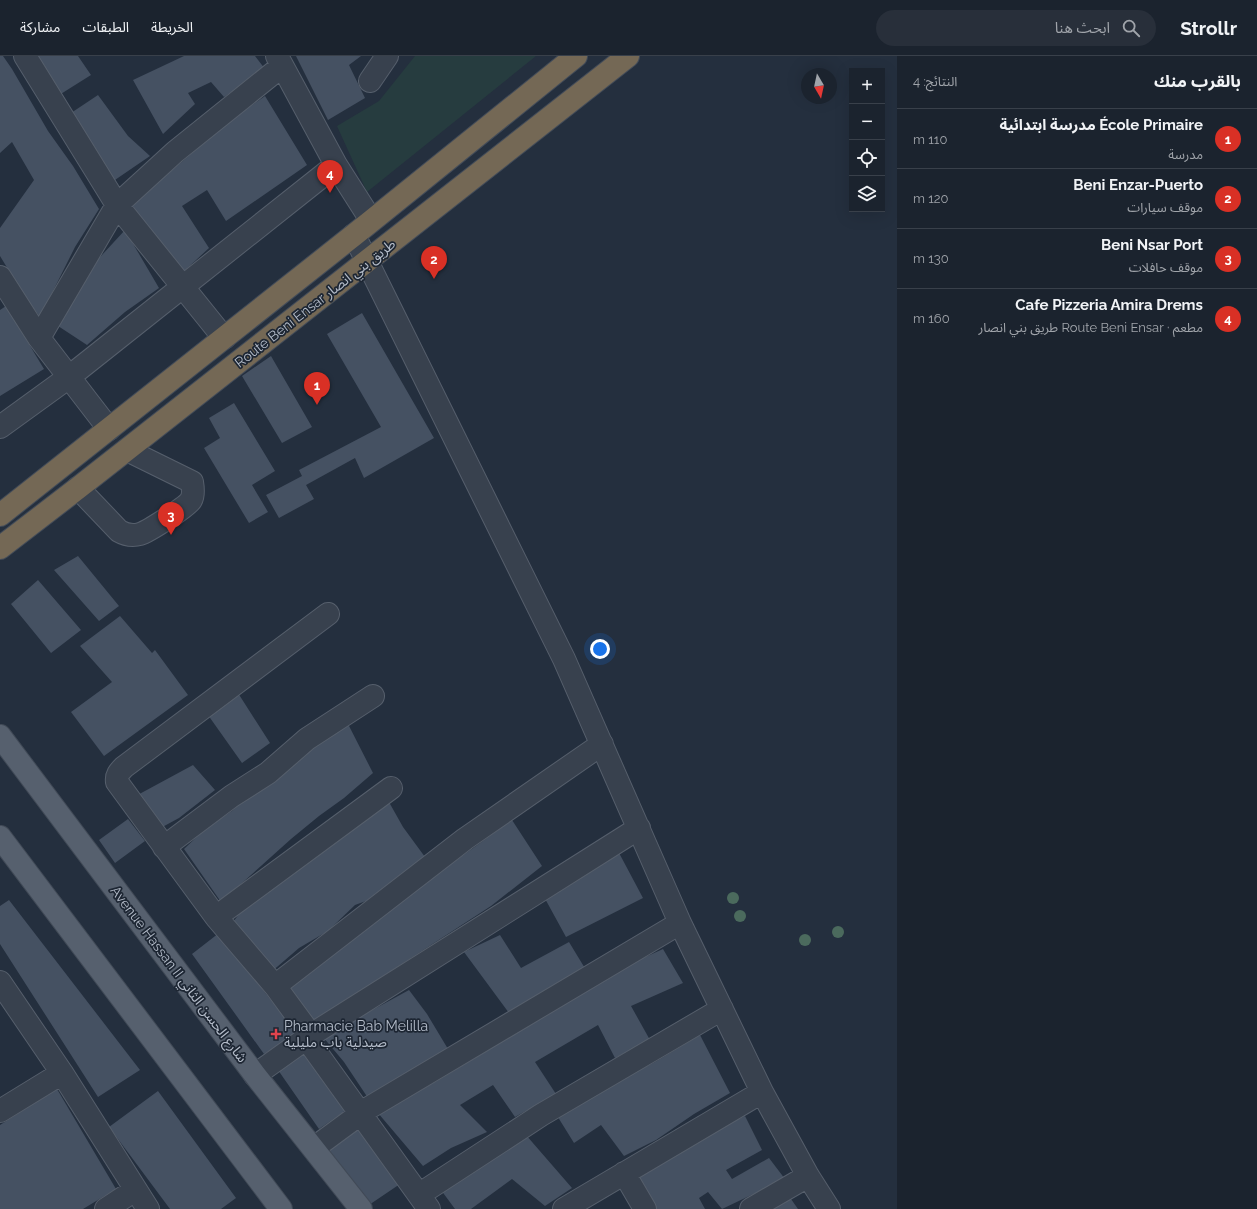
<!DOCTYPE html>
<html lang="ar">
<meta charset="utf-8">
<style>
body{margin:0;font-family:Raleway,"Noto Sans Arabic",sans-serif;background:#282f3a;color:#f1f3f6;direction:rtl}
.controls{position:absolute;right:12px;top:12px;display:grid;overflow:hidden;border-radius:0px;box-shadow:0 4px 16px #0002}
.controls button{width:36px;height:36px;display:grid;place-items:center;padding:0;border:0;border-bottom:1px solid #39404a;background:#1b232e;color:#f1f3f6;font:20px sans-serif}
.compass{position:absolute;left:801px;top:12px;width:36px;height:36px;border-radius:50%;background:#1b232e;box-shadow:0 4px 16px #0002;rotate:171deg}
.you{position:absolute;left:600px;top:593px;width:14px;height:14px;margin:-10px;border:3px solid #fff;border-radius:50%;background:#1a73e8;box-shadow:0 0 0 6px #1a73e833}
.badge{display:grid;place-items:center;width:26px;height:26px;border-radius:50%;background:#d93025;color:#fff;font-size:13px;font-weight:700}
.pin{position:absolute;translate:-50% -33px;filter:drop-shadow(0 1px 2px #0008)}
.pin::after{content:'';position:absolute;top:21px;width:14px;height:12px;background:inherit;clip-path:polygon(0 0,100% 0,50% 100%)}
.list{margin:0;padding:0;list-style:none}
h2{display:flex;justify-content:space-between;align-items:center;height:52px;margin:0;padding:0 16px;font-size:17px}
h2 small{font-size:13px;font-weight:400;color:#a0a4aa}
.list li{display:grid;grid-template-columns:26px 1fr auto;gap:12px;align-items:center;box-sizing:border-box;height:60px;padding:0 16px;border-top:1px solid #39404a}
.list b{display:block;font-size:15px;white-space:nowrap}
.list p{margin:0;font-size:13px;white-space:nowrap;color:#a0a4aa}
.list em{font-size:13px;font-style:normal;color:#a0a4aa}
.icon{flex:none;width:22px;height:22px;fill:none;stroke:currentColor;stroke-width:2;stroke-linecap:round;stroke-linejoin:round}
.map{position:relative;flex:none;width:897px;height:1153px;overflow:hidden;direction:ltr}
header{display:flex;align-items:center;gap:24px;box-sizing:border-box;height:56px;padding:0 20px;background:#1b232e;border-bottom:1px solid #39404a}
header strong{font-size:19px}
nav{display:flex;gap:22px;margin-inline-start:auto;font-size:14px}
.search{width:280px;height:36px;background:#282f3a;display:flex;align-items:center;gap:10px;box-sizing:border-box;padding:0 14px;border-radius:22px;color:#a0a4aa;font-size:15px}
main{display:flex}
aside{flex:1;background:#1b232e}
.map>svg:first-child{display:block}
.green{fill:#263c3f}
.building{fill:#455162}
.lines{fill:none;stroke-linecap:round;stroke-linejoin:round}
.minor-casing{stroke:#565f6c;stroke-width:24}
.major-casing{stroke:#414a57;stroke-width:24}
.highway-casing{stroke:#434c59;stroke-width:24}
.minor{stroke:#38414e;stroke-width:22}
.major{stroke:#56606e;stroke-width:22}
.highway{stroke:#746855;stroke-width:22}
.tree{fill:#4b6a5d}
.health-dot{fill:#e0444e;stroke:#1d2633;stroke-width:1.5}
.labels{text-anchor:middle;stroke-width:3.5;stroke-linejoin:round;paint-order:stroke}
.street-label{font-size:14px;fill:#b4bcc9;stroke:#1d2633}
.poi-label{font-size:14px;fill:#b4bcc9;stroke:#1d2633;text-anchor:start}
</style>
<header>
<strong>Strollr</strong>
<div class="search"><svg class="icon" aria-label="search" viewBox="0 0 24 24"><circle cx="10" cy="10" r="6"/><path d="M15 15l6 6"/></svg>ابحث هنا</div>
<nav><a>الخريطة</a><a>الطبقات</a><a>مشاركة</a></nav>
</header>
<main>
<aside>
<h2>بالقرب منك<small>النتائج: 4</small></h2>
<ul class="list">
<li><span class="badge">1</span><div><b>École Primaire مدرسة ابتدائية</b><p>مدرسة</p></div><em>110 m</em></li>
<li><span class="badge">2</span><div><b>Beni Enzar-Puerto</b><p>موقف سيارات</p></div><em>120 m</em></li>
<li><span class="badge">3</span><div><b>Beni Nsar Port</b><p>موقف حافلات</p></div><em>130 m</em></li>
<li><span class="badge">4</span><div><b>Cafe Pizzeria Amira Drems</b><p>مطعم · Route Beni Ensar طريق بني انصار</p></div><em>160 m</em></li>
</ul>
</aside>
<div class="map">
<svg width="897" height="1153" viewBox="0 0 897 1153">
<rect width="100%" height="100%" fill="#242f3e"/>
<!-- green -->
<path class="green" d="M415,0h121l-169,136 -30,-66 42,-25z"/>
<!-- building -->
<path class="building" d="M0,0h3l9,13 36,62 25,35 26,43 -24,38 -35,70 -17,-23 -23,-38v-28l34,-48 -22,-38 -12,11z
M32,0h46l13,19 -35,22z
M184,0h71l10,13 -41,28 -13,-15 -23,11 7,11 -32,30 -30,-54z
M296,0h65l-12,9 16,33 -37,22z
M98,39l30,41 22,20 -38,26 -44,-67z
M265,40l42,69 -81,56 -19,-31 -25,16 27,42 -29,27 -54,-72 38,-26 67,-57z
M125,174l34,58 -34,24 -38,33 -32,-21 35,-56z
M6,250l38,63 -44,27v-86z
M362,257l72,125 -70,40 -9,-20 -49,27 8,14 -35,19 -13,-23 36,-19 -3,-6 82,-43 -54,-93z
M271,300l41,71 -30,16 -40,-67z
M234,347l41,68 -23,14 16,27 -19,11 -45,-75 16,-10 -11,-20z
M78,500l41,50 -20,15 -45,-51z
M38,524l43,50 -30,23 -40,-49z
M120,560l32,37 3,-3 33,45 -84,61 -33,-44 41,-30 -32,-36z
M238,637l32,50 -28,20 -34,-48z
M347,666l26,51 -29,25 -25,18 -28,23 -70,63 -37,-53 20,-19 28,-19 26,-23z
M193,709l22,25 -36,28 -24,13 -23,-33z
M385,739l18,32 22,30 -59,44 -11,4 -27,26 -29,17 -29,25 -37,-51 23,-30z
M128,763l17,22 -30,22 -16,-23z
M512,764l30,46 -51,40 -180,117 -24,-37 114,-86z
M618,795l25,47 -77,39 -23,-42z
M9,844l131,170 -42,27 -98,-153v-38z
M219,877l78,101 -33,20 -72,-100z
M500,879l21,33 48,-26 17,28 -77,43 -45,-61z
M663,893l20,34 -52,23 19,34 -35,18 -17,-33 -63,37 21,32 -41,23 -22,-32 -33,20 27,27 -36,16 -28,18 -45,-53 59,-32 123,-74 50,-34z
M409,934l18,24 21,35 -40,23 -40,26 -24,-36 -21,-25z
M700,979l30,58 -36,21 -38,26 -32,16 -23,-31 -27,18 -18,-29 99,-52z
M311,991l41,59 -33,23 -41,-59z
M57,1033l59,100 -33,20h-83v-84z
M158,1035l78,107 -15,11h-51l-61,-82z
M745,1060l17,34 -36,20 6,9 37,-21 16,21 -63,30 -14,-17 -9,6 6,11h-49l-19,-36 35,-21z
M357,1066l43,62 -34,23 -43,-62z
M526,1079l46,53 -27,18 -33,-27 -41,30h-16l-17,-23z
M791,1143l7,10h-28z"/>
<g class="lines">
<defs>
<path id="minor" d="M25,0l92,149 107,133
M277,0l59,109 35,55
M370,25l17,-25
M354,179l210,424 116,264 82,169 46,84 21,33
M0,221l39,61 70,91
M39,282l78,-133 58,-53 107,-86
M0,371l69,-50 267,-212
M78,432l41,43c7,4 14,5 21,3 7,-2 47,-27 51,-34 3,-5 2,-12 1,-18l-65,-32
M164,791l68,-51 36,-23 39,-34 66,-43
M216,861l175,-129
M0,926l62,91 86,136
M275,930l190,-147 137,-95
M311,979l-36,-49 -59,-69 -99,-135c-1,-7 2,-10 7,-15l204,-153
M306,982l123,171
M255,1019l56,-40 328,-207
M0,1055l62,-38
M314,1092l53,-39 313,-186
M624,1117l21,36
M420,1138l121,-79 181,-106
M106,1153l29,-19
M564,1153l198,-117
M751,1153l57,-33"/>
<path id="major" d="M0,680l255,339 106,134
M0,781l281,372"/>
<path id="highway" d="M0,459l354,-280 222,-179
M0,492l78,-60 550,-432"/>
</defs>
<!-- minor casing -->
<use href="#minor" class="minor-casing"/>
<!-- major casing -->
<use href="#major" class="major-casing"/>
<!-- highway casing -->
<use href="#highway" class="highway-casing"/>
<!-- minor -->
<use href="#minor" class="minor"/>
<!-- major -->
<use href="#major" class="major"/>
<!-- highway -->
<use href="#highway" class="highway"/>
</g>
<!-- trees -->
<g class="tree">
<circle cx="733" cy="842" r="6"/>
<circle cx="740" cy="860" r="6"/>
<circle cx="838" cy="876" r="6"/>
<circle cx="805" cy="884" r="6"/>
</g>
<!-- markers -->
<path class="health-dot" d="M274 972h4v4h4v4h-4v4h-4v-4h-4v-4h4z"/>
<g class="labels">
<!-- street labels -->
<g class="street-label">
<text transform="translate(315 247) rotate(-38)" y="5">Route Beni Ensar طريق بني انصار</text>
<text transform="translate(179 918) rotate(53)" y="5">Avenue Hassan II شارع الحسن الثاني</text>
</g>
<!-- poi labels -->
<g class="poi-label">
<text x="284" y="975">Pharmacie Bab Melilla<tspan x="284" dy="16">صيدلية باب مليلية</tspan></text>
</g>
</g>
</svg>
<div class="controls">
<button>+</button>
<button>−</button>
<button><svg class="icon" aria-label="locate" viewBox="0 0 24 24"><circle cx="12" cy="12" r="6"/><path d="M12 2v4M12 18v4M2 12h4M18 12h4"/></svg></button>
<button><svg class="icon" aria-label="layers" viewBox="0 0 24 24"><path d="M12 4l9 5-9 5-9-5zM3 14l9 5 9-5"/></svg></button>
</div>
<svg class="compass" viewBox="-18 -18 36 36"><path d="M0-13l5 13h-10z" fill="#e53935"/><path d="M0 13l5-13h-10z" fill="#a0a4aa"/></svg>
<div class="you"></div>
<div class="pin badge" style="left:317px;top:349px">1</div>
<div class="pin badge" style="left:434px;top:223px">2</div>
<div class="pin badge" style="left:171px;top:479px">3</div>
<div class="pin badge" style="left:330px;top:137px">4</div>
</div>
</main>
